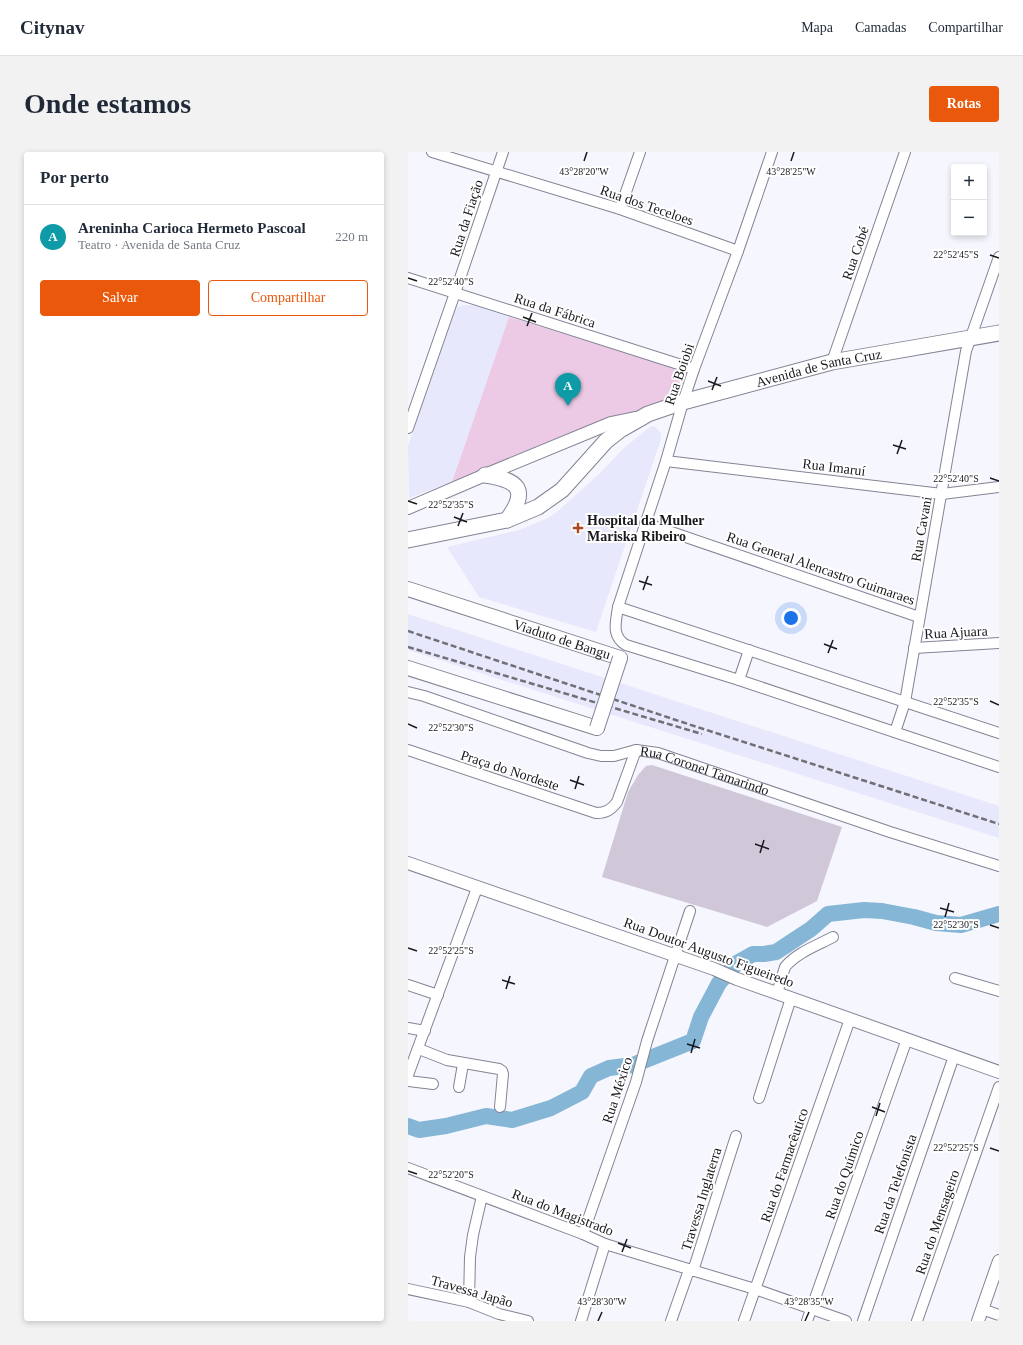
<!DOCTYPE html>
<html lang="pt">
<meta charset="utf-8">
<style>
body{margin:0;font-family:"Times New Roman",serif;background:#f2f2f3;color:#1f2937}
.controls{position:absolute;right:12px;top:12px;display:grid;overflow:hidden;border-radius:4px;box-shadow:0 2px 6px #0003}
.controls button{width:36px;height:36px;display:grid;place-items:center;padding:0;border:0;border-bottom:1px solid #e0e1e3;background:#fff;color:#1f2937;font:20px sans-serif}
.you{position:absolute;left:383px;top:466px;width:14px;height:14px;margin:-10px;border:3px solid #fff;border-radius:50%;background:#1a73e8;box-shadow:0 0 0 6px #1a73e833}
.badge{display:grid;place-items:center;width:26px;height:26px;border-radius:50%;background:#ea580c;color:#fff;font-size:13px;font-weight:700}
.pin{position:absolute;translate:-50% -33px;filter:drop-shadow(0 1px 2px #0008)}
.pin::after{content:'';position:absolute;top:21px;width:14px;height:12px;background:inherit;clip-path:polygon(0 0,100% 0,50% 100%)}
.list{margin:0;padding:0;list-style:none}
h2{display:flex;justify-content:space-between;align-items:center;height:52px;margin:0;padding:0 16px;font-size:17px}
h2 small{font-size:13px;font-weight:400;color:#747a83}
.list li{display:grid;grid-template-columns:26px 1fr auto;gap:12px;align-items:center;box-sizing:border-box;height:64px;padding:0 16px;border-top:1px solid #e0e1e3}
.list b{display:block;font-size:15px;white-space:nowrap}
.list p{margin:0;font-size:13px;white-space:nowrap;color:#747a83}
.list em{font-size:13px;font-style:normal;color:#747a83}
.actions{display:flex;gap:8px;padding:12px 16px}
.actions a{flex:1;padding:9px 0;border:1px solid #ea580c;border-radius:4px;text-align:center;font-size:14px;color:#ea580c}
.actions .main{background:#ea580c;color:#fff}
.map{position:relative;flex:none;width:591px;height:1169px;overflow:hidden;border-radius:4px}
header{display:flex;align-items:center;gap:24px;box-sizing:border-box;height:56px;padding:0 20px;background:#fff;border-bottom:1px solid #e0e1e3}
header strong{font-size:19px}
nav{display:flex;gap:22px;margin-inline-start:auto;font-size:14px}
.intro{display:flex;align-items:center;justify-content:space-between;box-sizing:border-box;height:96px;padding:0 24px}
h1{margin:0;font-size:28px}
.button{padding:10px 18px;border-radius:4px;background:#ea580c;color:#fff;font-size:14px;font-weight:700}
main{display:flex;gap:24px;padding:0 24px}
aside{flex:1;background:#fff;border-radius:4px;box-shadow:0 2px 6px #0003}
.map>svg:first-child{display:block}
.built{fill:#e8e8fc}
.green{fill:#eccae6}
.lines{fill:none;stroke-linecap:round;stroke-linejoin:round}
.river{stroke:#85b6d6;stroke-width:16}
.building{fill:#d0c7d8}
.minor-casing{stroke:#838494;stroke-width:12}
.tertiary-casing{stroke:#838494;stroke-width:14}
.secondary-casing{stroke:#838494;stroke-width:16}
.primary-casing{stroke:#838494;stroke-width:17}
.minor{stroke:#fff;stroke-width:10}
.tertiary{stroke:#fff;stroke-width:12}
.secondary{stroke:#fff;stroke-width:14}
.primary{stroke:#fff;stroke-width:15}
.rail{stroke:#6f6f76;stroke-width:2.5;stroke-dasharray:6 3;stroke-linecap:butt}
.secondary-bridge-casing{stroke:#838494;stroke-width:16;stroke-linecap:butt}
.secondary-bridge{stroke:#fff;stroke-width:14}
.ticks{fill:none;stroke:#18181e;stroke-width:1.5}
.poi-dot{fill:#ae491b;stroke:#fff;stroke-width:1.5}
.labels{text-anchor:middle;stroke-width:4;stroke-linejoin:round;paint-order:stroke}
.street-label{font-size:14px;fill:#18181e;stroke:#fff}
.poi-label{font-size:14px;font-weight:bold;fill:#18181e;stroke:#fff;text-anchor:start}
.ticks-label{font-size:10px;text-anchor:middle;fill:#18181e;stroke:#fff;stroke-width:4;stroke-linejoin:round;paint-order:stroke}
</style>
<header>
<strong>Citynav</strong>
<nav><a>Mapa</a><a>Camadas</a><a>Compartilhar</a></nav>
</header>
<div class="intro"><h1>Onde estamos</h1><a class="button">Rotas</a></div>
<main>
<aside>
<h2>Por perto<small></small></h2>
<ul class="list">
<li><span class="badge" style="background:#0f9aa8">A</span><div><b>Areninha Carioca Hermeto Pascoal</b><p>Teatro · Avenida de Santa Cruz</p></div><em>220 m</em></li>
</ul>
<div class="actions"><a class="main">Salvar</a><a>Compartilhar</a></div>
</aside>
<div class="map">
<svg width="591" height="1169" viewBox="0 0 591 1169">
<rect width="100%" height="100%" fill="#f6f6fe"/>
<!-- built -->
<path class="built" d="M56,153h10l35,12 -57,165 -43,16 -1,-52 27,-83 19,-51 3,-5z
M243,274l5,1 5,7v5l-65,193 -117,-35 -32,-50 72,-17 27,-11 11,-7 43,-39 24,-25z
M0,462l591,192v32l-591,-188z"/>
<!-- green -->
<path class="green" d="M101,165l161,49c10,5 16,21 5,29 -3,3 -8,4 -11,6l-212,81z"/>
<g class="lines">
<!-- river -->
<path class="river" d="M0,974l11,4 27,-4 40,-10 26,4 39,-12 31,-16 9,-16 18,-8 24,-3 60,-24 8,-24 18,-34 18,-20 16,-9h11l12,-2 35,-23 17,-15 36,-4 18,1 32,6 22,6 25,2 38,-11"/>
</g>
<!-- building -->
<path class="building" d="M244,613l190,62 -25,74 -50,26 -165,-50 26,-85 10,-17 8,-9z"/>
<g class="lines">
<defs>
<g id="minor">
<path d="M24,0l188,57 118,42"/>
<path d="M212,57l20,-57"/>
<path d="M0,126l286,91"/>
<path d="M424,210l73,-210"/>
<path d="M0,276l47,-135 48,-141"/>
<path d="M258,309l276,33 57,-7"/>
<path d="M237,371l274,94"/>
<path d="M210,455l48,-146 17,-59 11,-33 44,-118 34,-99"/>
<path d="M506,496l85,-5"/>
<path d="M331,528l10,-30"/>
<path id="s1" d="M0,540l16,4 164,57 13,3h13l22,-6 22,3 232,79 109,34"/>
<path d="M487,580l10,-30 61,-351 33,-94"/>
<path d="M591,581l-381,-126c-2,15 -7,29 8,38l113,35 260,87"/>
<path d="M0,598l188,63c10,0 15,-3 21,-11l19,-52"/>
<path d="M547,826l44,13"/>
<path d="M0,833l30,10"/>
<path d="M369,841l8,-26c11,-14 33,-22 48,-30"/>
<path d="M0,876l17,3"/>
<path d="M11,897l28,11 52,9 3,2 1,3 -3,33"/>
<path d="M0,923l69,-187"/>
<path d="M0,929l25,3"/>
<path d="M51,935l4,-23"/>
<path d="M351,946l32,-100"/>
<path d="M0,1016l175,66 22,10 150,45 91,32"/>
<path d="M175,1082l53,-152 11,-41 43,-130"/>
<path d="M285,1119l43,-135"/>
<path d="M0,1137l61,13 30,12 29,7"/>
<path d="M61,1150l1,-45 3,-22 9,-39"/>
<path d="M574,1157l17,6"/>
<path d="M173,1169l24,-77"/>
<path d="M263,1169l18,-51"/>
<path d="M336,1169l106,-302"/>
<path d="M399,1169l100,-282"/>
<path d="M455,1169l91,-265"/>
<path d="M509,1169l82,-234"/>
</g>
<path id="tertiary" d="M0,356l77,-33 126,-52 24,-5
M0,711l306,106 23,10 262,93
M570,1169l21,-60"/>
<g id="secondary">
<path id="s2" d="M0,437l212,69"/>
<path d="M0,516l189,60"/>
</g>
<g id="primary">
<path d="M77,323c34,5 44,15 22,45"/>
<path id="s3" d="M0,388l99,-20 31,-13 24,-17 44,-49 14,-11 28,-16 35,-12 149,-40 167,-29"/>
</g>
</defs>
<!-- minor casing -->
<use href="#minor" class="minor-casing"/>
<!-- tertiary casing -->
<use href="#tertiary" class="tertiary-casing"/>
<!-- secondary casing -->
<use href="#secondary" class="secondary-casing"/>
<!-- primary casing -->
<use href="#primary" class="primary-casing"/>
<!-- minor -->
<use href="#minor" class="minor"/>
<!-- tertiary -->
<use href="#tertiary" class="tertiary"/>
<!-- secondary -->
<use href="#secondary" class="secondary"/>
<!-- primary -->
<use href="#primary" class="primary"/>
<!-- rail -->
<path class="rail" d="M0,479l280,93 311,100
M0,495l294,87"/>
<defs>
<path id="secondary-bridge" d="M189,576l23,-70"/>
</defs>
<!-- secondary-bridge casing -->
<use href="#secondary-bridge" class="secondary-bridge-casing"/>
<!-- secondary-bridge -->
<use href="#secondary-bridge" class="secondary-bridge"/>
</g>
<!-- ticks -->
<path class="ticks" d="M176,9l3,-9M383,9l3,-9M582,103l9,3M0,126l9,3M115,165l13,5M119,174l5,-13M300,229l13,5M304,238l5,-13M485,293l13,4M489,302l5,-14M582,326l9,3M0,349l9,3M46,365l13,5M50,374l5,-13M231,429l13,4M235,438l5,-14M416,492l13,5M420,501l5,-13M582,549l9,4M0,572l9,4M162,628l14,5M167,637l4,-13M347,692l14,5M352,701l4,-13M532,756l14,4M537,765l4,-14M582,773l9,3M0,796l9,3M94,828l13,4M98,837l4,-13M279,892l13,4M283,901l4,-14M464,955l13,5M468,964l4,-13M582,996l9,3M0,1019l9,3M210,1091l13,5M214,1100l5,-13M190,1169l4,-9M397,1169l4,-9"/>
<!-- markers -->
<path class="poi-dot" d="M168 370h4v4h4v4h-4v4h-4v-4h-4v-4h4z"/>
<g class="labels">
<!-- street labels -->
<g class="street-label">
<text transform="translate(239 53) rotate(19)" y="5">Rua dos Teceloes</text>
<text transform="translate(58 66) rotate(-72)" y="5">Rua da Fiação</text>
<text transform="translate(447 101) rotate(-71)" y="5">Rua Cobé</text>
<text transform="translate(147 158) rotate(18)" y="5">Rua da Fábrica</text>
<text dy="5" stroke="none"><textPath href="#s3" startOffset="457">Avenida de Santa Cruz</textPath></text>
<text transform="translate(271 222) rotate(-71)" y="5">Rua Boiobi</text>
<text transform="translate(426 315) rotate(7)" y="5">Rua Imaruí</text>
<text transform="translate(513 377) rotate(-80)" y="5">Rua Cavani</text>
<text transform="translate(413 416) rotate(19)" y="5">Rua General Alencastro Guimaraes</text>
<text transform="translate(548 480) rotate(-3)" y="5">Rua Ajuara</text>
<text dy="5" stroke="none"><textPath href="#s2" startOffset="162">Viaduto de Bangu</textPath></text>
<text transform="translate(102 618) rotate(18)" y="5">Praça do Nordeste</text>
<text dy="5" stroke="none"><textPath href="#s1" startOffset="311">Rua Coronel Tamarindo</textPath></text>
<text transform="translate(301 800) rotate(20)" y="5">Rua Doutor Augusto Figueiredo</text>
<text transform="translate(209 938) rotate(-72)" y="5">Rua México</text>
<text transform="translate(376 1013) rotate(-71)" y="5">Rua do Farmacêutico</text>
<text transform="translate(436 1023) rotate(-71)" y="5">Rua do Químico</text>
<text transform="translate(487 1032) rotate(-71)" y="5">Rua da Telefonista</text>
<text transform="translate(293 1047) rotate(-73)" y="5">Travessa Inglaterra</text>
<text transform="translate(155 1060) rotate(21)" y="5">Rua do Magistrado</text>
<text transform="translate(529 1070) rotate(-71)" y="5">Rua do Mensageiro</text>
<text transform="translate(64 1139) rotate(16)" y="5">Travessa Japão</text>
</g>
<!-- poi labels -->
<g class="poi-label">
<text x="179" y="373">Hospital da Mulher<tspan x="179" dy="16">Mariska Ribeiro</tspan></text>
</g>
</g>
<g class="ticks-label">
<text x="176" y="23">43°28'20"W</text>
<text x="383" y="23">43°28'25"W</text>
<text x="548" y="106">22°52'45"S</text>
<text x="43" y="133">22°52'40"S</text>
<text x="548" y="330">22°52'40"S</text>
<text x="43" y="356">22°52'35"S</text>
<text x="548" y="553">22°52'35"S</text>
<text x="43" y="579">22°52'30"S</text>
<text x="548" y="776">22°52'30"S</text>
<text x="43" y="802">22°52'25"S</text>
<text x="548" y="999">22°52'25"S</text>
<text x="43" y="1026">22°52'20"S</text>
<text x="194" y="1153">43°28'30"W</text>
<text x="401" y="1153">43°28'35"W</text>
</g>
</svg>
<div class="controls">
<button>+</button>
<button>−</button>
</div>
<div class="you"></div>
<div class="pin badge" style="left:160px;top:254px;background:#0f9aa8">A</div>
</div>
</main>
